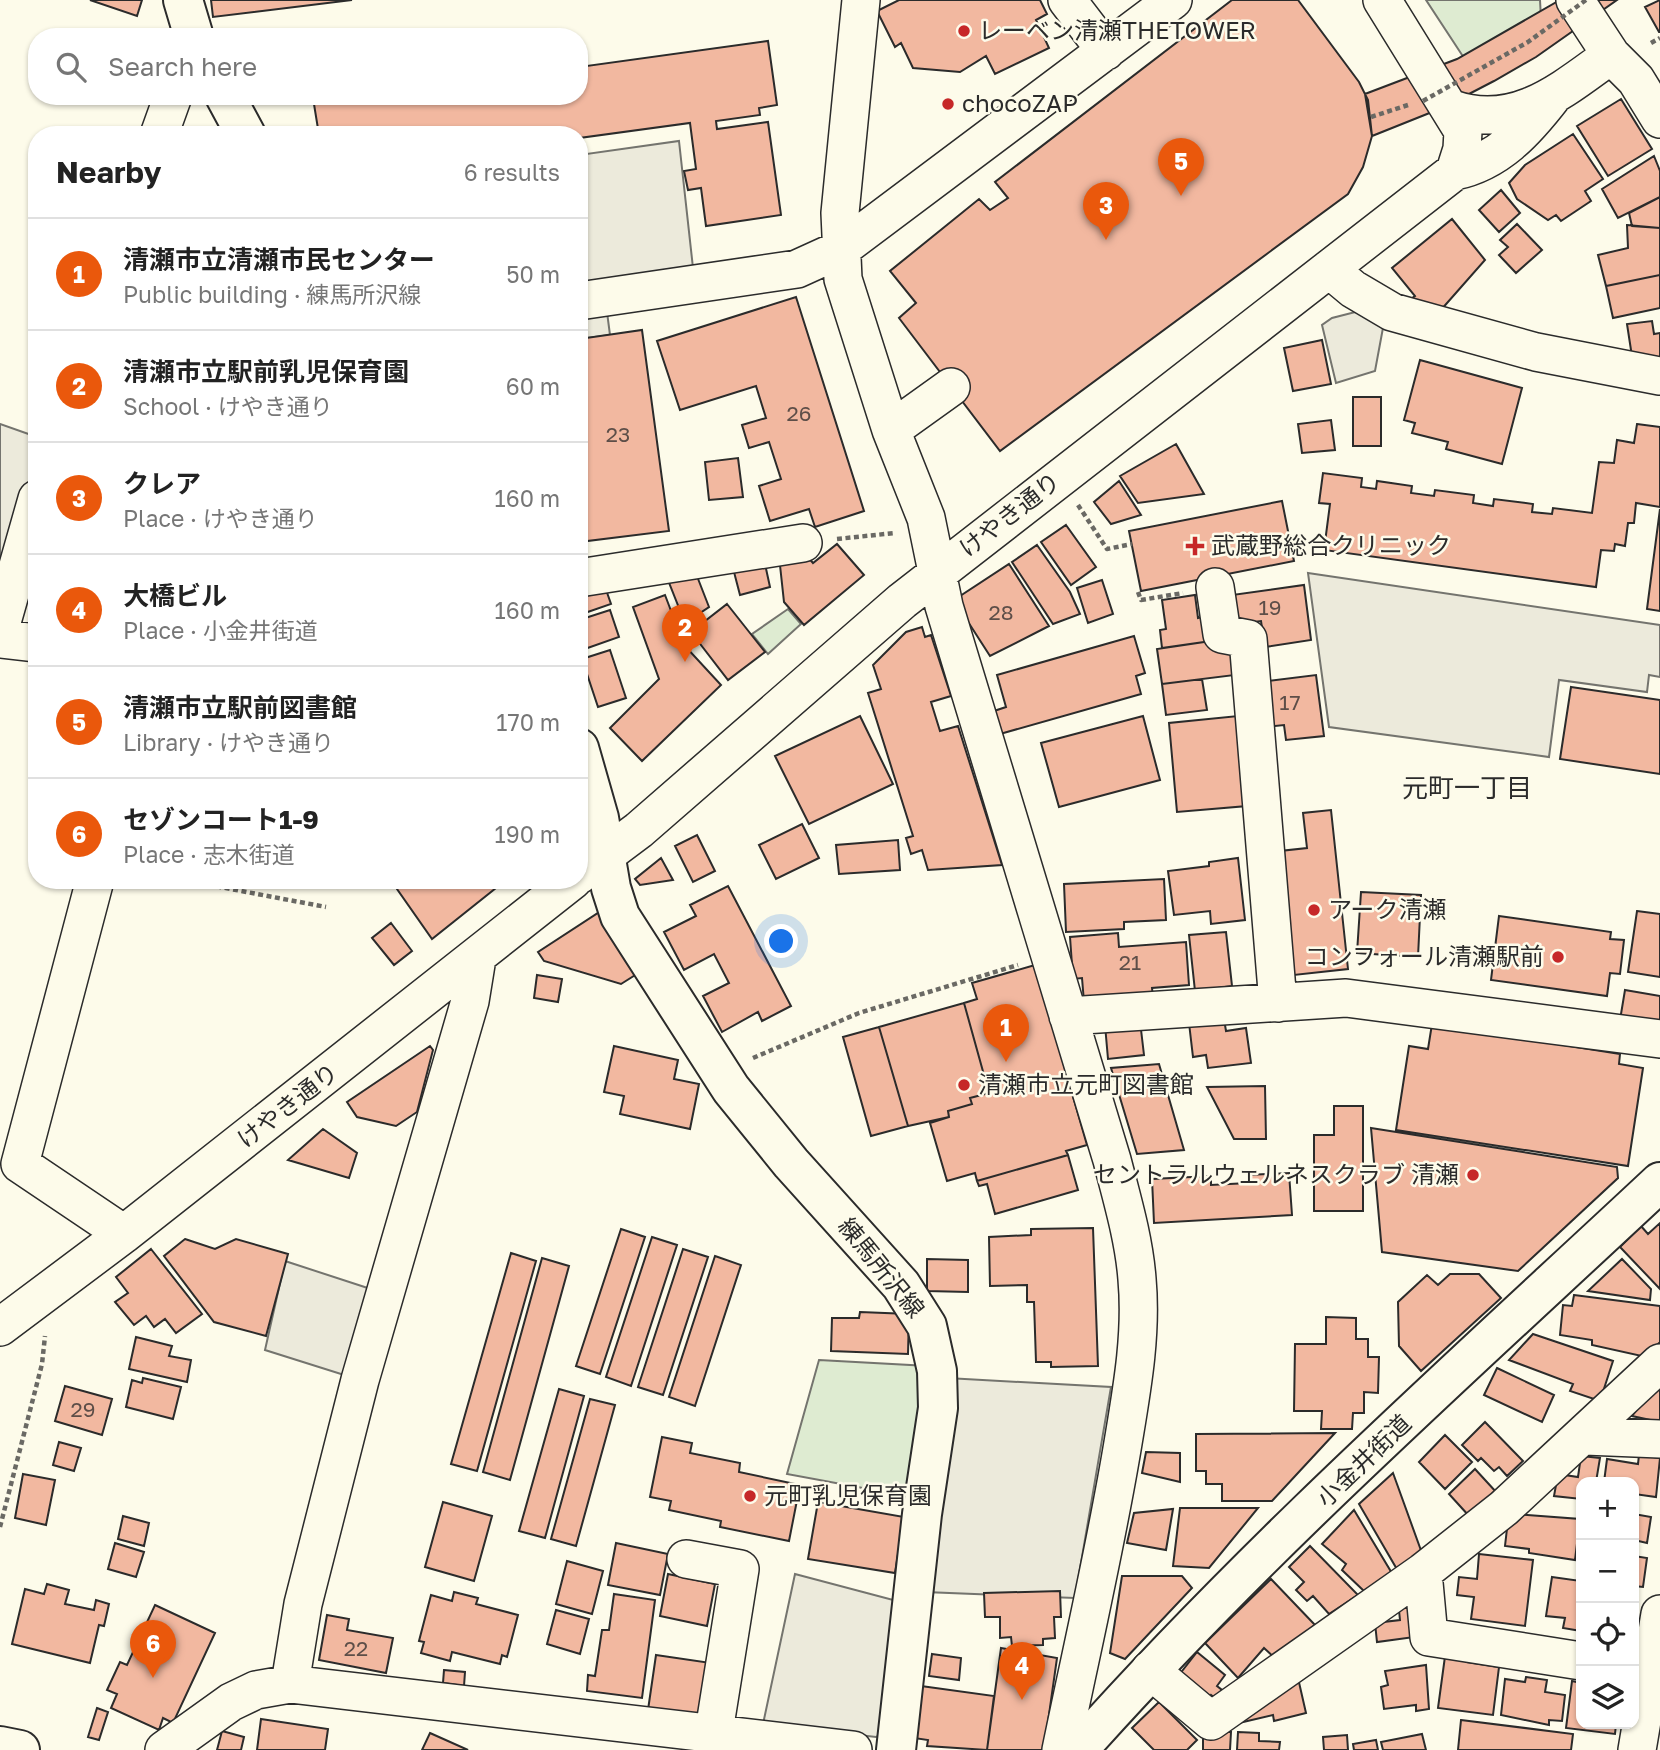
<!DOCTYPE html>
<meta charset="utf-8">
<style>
body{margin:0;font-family:"Golos Text","Noto Sans JP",sans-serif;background:#f2f2f2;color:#222}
.controls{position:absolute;right:21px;bottom:21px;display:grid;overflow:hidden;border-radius:14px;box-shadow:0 2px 5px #0004}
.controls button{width:63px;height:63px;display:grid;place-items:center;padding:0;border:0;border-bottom:2px solid #e0e0e0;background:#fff;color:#222;font:35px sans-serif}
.you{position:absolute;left:782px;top:942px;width:24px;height:24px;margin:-18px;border:5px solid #fff;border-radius:50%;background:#1a73e8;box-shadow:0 0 0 10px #1a73e833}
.badge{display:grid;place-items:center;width:46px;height:46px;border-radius:50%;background:#ea580c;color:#fff;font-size:23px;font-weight:700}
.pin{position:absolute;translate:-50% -58px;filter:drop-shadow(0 2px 4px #0008)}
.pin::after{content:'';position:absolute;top:37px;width:24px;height:21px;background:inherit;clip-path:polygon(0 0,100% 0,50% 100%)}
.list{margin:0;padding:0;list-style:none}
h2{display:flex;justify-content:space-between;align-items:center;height:91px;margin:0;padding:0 28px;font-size:30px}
h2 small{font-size:23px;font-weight:400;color:#767676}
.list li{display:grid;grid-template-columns:46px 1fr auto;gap:21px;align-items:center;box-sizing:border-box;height:112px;padding:0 28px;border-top:2px solid #e0e0e0}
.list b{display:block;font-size:26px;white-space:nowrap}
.list p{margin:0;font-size:23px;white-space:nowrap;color:#767676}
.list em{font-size:23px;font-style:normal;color:#767676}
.icon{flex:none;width:38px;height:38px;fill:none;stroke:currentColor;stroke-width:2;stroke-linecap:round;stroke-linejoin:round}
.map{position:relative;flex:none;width:1660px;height:1750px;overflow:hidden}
.search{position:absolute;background:#fff;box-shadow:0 2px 5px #0004;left:28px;top:28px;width:560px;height:77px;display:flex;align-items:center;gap:18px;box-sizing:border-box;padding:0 24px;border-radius:28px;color:#767676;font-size:26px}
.panel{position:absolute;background:#fff;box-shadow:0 2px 5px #0004;left:28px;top:126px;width:560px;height:763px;border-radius:28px}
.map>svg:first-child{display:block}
.green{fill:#deebd1;stroke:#74746e;stroke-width:2}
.parking{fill:#eceadb;stroke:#74746e;stroke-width:2}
.building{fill:#f2b8a0;stroke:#2b2b2b;stroke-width:2}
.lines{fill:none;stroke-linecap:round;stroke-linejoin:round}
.minor-casing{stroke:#2b2b2b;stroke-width:40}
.major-casing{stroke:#2b2b2b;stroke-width:42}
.path{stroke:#6a6964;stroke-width:4.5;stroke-dasharray:5 3.5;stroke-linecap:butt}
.minor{stroke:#fdfbea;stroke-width:37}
.major{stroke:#fdfbea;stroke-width:38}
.path-bridge{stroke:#6a6964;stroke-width:4.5;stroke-dasharray:5 3.5;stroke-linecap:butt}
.poi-dot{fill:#c62828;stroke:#fdfbea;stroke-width:2.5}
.labels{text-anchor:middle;stroke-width:5;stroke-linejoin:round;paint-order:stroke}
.number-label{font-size:21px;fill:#5d4e48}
.poi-label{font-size:24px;fill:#2b2b2b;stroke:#fdfbea;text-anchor:start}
.street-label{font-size:24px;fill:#2b2b2b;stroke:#fdfbea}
.neighbourhood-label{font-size:26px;fill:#2b2b2b;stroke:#fdfbea}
</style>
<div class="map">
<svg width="1660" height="1750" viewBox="0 0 1660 1750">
<rect width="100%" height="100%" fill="#fdfbea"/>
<!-- green -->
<path class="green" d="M1426,0h114l1,19 -75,42z
M788,609l13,15 -33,30 -16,-20z
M819,1360l109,6 -11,132 -130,-24z"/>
<!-- parking -->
<path class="parking" d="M679,141l14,127 -114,17v-130z
M1367,309l18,8 -10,54 -39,12 -14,-58 10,-7z
M607,312l3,23 -31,4v-24z
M0,424l37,13v23l-37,128z
M1308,573l352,52v52l-11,-2 -2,17 -88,-12 -10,77 -220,-30z
M285,1261l101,33 -26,86 -95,-30z
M947,1378l164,9 -36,211 -150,-6z
M795,1574l102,27 -8,128 -13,8 -113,-13z"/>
<!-- building -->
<path class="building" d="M90,0h52l-5,16z
M211,0h141l-139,17z
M899,0h141l7,14 -11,6 13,28 -54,26 -9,-18 -26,16 -47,-4 -12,-25 -6,4 -18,-36z
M1232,0h66l61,82 9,18 4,36 -9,31 -15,27 -348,257 -101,-133 17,-15 -26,-32 89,-72 11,11 18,-12 -13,-16z
M1560,0h57l-81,57 -42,24 -52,27 -70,28 -7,-42 92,-35z
M1660,0v32h-1l-14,-25z
M768,41l9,64 -18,3 1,7 -44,6 1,8 51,-7 13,93 -75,11 -5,-38 -13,2 -4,-19 12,-2 -6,-46 -111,15v-3h-260l-6,-37 266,-2v-29z
M1621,99l31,50 -44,27 -31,-50z
M1573,134l30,45 -18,12 6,10 -30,20 -5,-6 -8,5 -31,-21 -8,-16 16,-18z
M1654,156l6,15v26l-42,21 -16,-29z
M1501,190l19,23 -21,19 -20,-22z
M1660,197v31l-28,-2 -3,-13z
M1452,219l33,41 -45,51 -32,-10 7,-5 -23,-28z
M1517,224l25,26 -26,23 -17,-18 9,-8 -8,-7z
M1627,225l33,3v47l-54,11 -8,-31 30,-7z
M1660,275v33l-47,10 -7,-32z
M796,297l68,214 -49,16 -6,-18 -39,12 -11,-35 22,-7 -12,-37 -20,6 -7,-23 24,-7 -10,-32 -76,24 -23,-69z
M1652,321l2,13 6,-1v32l-27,-2 -6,-39z
M642,330l27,201 -90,11v-203z
M1322,340l9,44 -38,7 -9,-43z
M1420,360l102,28 -20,76 -56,-15 2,-7 -36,-9 3,-10 -11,-3z
M1353,397h28v49h-28z
M1331,420l4,30 -33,3 -4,-29z
M1637,424l23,3v80l-24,-4 -2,20h-6l-3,23 -10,-2 -1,7 -13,-1 -5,37 -272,-37 6,-46 -11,-1 4,-30 39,5 -1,9 15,2 1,-8 35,5 -1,7 23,3 1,-6 39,5 -1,8 20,3 1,-7 39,5 -1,8 20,2 1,-6 39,5 7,-51 15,1 3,-23 17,3z
M1176,444l28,50 -66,9 -18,-27z
M738,458l5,39 -34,3 -4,-38z
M1119,481l22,34 -30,9 -17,-22z
M1282,501l12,60 -153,30 -12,-60z
M1660,509v102l-13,-2z
M1066,525l30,42 -25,18 -30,-43z
M837,544l27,31 -60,50 -20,-23 -5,-46 22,-7 12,14z
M1037,545l33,47 10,22 -27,10 -41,-62z
M765,564l5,23 -30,8 -6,-23z
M1009,564l40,62 -59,30 -36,-56z
M695,571l14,36 -24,16 -19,-48z
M1102,580l11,34 -25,9 -11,-35z
M604,584l7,20 -32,11v-26z
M1304,585l7,55 -46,7 -4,-26 -25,3 -4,-29z
M665,595l19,50 37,40 -79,76 -32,-33 49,-49 -26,-72z
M1195,595l3,23 9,-2 4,25 -49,7 -2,-18 6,-1 -4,-29z
M727,604l38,48 -37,28 -37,-48z
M610,610l9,27 -40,14v-31z
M922,627l3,10 6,-2 20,61 -20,6 9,29 18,-5 44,139 -74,5 -6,-20 -11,4 -5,-16 7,-2 -45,-143 13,-4 -8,-24 33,-33z
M1134,636l11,37 -9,3 5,18 -141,40 -6,-23 12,-4 -9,-32z
M1211,641l21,15 3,19 -73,9 -5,-35z
M610,650l16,48 -28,9 -16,-48z
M1316,675l8,61 -38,4 -2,-15 -20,2 -5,-45z
M1202,679l5,31 -41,5 -4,-31z
M1571,687l89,13v74l-100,-15z
M860,716l33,68 -84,40 -34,-68z
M1143,716l17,64 -101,27 -18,-64z
M1238,716l9,90 -70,6 -8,-89z
M1331,810l17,159 -54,6 -14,-124 27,-3 -4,-35z
M802,824l17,34 -43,21 -17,-34z
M697,835l18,36 -22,11 -18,-36z
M898,840l2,30 -61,4 -3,-29z
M661,858l12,22 -33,5 -5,-6z
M1238,858l7,62 -34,4 -1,-13 -36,4 -6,-44 41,-5v-4z
M1164,879l2,41 -42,2v7l-58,3 -2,-48z
M399,880h107l-74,59 -35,-50z
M728,886l63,120 -29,15 -4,-9 -36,20 -19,-36 26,-13 -15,-29 -30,16 -20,-38 32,-16 -6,-11z
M1361,892l60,3 -3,62 -61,-4z
M601,911l39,61 -19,12 -77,-23 -6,-9z
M1637,911l23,3v63l-32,-5z
M1499,916l112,16 -1,7 14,1 -4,34 -10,-1 -3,23 -116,-16z
M391,923l21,28 -18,14 -22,-27z
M1226,932l6,54 -37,5 -6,-56z
M1118,933l1,14 67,-5 3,43 -37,3 1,9 -69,5 -2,-24 -9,1 -3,-42z
M1035,965l52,180 -21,6 2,4 -91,26 -2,-8 -28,8 -17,-58 19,-6 -1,-6 24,-7 -2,-6 19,-5 -25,-90 13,-4 -5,-16z
M537,975l25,4 -4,23 -24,-4z
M1625,990l35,6v31l-40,-7z
M964,1003l25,90 -19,5 2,6 -24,7 1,6 -41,9 -29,-99z
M1224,1019l2,12 20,-3 5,35 -43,5 -2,-13 -13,2 -4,-34z
M1140,1021l4,34 -36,4 -3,-34z
M1432,1024l188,30 -1,10 24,4 -15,98 -232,-36 13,-84 19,3z
M879,1027l29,99 -37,10 -28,-99z
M430,1046l3,4 -16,62 -21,14 -39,-9 -10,-15z
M614,1046l64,14 -4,19 25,5 -9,45 -70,-15 4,-18 -20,-4z
M1159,1064l25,86 -47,4 -26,-86z
M1265,1086l1,53h-32l-27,-52z
M1334,1106h29v105h-49v-76h20z
M1371,1128l246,39 1,11 -100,93 -136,-19z
M323,1129l34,24 -8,25 -61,-18z
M1068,1155l10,35 -83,24 -8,-30 -8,2 -2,-5z
M1289,1173l3,42 -138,8 -2,-44 59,-3v9l37,-2v-8z
M1660,1223v66l-40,-42 21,-21 7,8z
M1093,1228l5,138 -47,1v-5h-15l-2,-60h-7v-17l-37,1 -1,-49 42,-2v-6z
M621,1229l24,8 -45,137 -24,-8z
M652,1237l25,8 -46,141 -25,-9z
M185,1239l30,10 21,-10 52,15 -22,82 -52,-14 -50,-66z
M151,1249l51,65 -26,19 -11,-14 -11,8 -8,-11 -12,9 -19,-23 13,-9 -12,-16z
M683,1249l25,8 -45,138 -25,-8z
M511,1253l25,8 -59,210 -26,-7z
M715,1256l26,9 -46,141 -26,-9z
M542,1258l27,8 -59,214 -27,-8z
M927,1259l41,1v32l-41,-1z
M1622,1259l29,30 -1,11 -62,-9z
M1450,1274h29l22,24 -80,73 -22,-25 -1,-44 29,-27 11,10z
M1574,1295l86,11v36l-14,15 -54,-12v-5l-32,-5 3,-30 9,1z
M860,1312l49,2 -1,40 -77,-3 1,-33h27z
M1326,1317l30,1v21h12v18h11l-1,36 -14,-1v21h-11l-1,16h-31l1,-18h-28l1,-67h31z
M1533,1334l80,27 -13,40 -30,-10 3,-7 -64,-24z
M136,1337l36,9 -3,10 22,4 -4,22 -58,-13z
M1497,1368l57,27 -12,27 -58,-27z
M143,1378l38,9 -8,32 -47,-12 6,-27 10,3z
M1660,1381v41l-28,-6z
M65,1386l47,13 -10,36 -47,-14z
M559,1389l25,7 -39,142 -26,-7z
M590,1399l25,6 -39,141 -25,-7z
M1485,1422l38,39 -16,15 -8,-9 -5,4 -13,-13 -3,3 -16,-16z
M1335,1433l-63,68h-50v-17h-16v-13h-10v-37z
M1445,1435l27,27 -27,27 -26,-27z
M662,1437l30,6 -2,10 50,10 -1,9 61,13 -11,56 -69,-14 1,-6 -52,-11 2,-9 -21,-4z
M59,1442l22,6 -7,23 -21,-6z
M1146,1452l34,1v29l-38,-9z
M1639,1455l21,3 -4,39 -22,-3v-12h-30l3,-23 31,5z
M1581,1456l19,2 -4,24h-15v17l-27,-3 4,-22 20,3z
M1475,1469l22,24 -27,24 -21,-23z
M1393,1473l30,83 -25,15 -39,-67z
M23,1474l32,6 -9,45 -31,-7z
M443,1502l49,14 -18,65 -49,-14z
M818,1502l86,15 -9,56 -87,-14z
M1180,1508h78l-49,60 -36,-2z
M1173,1509l-7,41 -39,-7 7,-30z
M1354,1510l39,65 -28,17 -23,-22 4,-6 -24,-20z
M1514,1514l66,5 -5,41 -46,-7v-4l-24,-3 3,-26z
M1634,1514l17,3 -4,26 -13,-3z
M123,1516l26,7 -5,23 -26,-7z
M115,1543l29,9 -8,25 -28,-8z
M616,1543l52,11 -8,41 -52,-10z
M1310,1546l48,49 -29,19 -16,-18 -6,5 -11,-11 8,-8 -15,-15z
M1479,1554l54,6 -8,66 -54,-7 3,-22 -17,-2 2,-18 18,2z
M1634,1556l13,2 -4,29 -9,-1z
M567,1561l36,10 -11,43 -36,-10z
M668,1574l47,10 -8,42 -47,-10z
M1122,1576h60l10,12 -67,71 -15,-6z
M1552,1577l29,4v50l-18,-3 2,-10 -19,-2z
M1271,1579l44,46 -39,34 -12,-11 -26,30 -33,-35z
M47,1584l22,6 -4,14 29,6 2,-10 13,4 -5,22 -5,-1 -9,38 -78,-19 13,-55 19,5z
M1060,1591l1,26h-7l1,21 -12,1v6l-31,1 -1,-9 -11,1v-21h-15l-1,-24z
M454,1592l24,6 -2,6 42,11 -11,42 -5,-2 -2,9 -48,-12 -2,9 -29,-8 3,-11 -5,-1 12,-46 21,6z
M614,1594l41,6 -13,98 -55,-7 1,-16 7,1 7,-46h7z
M1417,1599l5,37 -45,6 -2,-19 25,-3 -2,-19z
M155,1605l60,28 -42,90 -10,-5 -4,12 -48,-22 6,-14 -10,-4 13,-28 7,3z
M556,1610l33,9 -9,35 -33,-10z
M327,1615l22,4 -2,11 46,8 -7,35 -67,-13z
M1001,1648l56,10 -13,92h-57z
M1446,1649l21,4 -1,9 33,5 -6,48 -55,-7z
M1197,1652l28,23 -8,11 5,4 -7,8 -4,-3 -3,4 -29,-24z
M932,1654l29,4 -2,22 -30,-4z
M656,1655l55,8 -8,55 -55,-8z
M1426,1665l3,44 -13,2v-6l-32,4 -3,-22 7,-2 -3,-14z
M444,1670l21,2 -1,14 -21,-3z
M1526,1677l21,3 -2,12 20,3 -3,26 -13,-1v5l-48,-10 4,-36 20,3z
M1298,1678l8,35 -32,8 -1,-6 -34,8z
M1572,1681l9,2v41h35l-1,10 -49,-6z
M921,1686l73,10 -7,54 -60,-4 1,-6 -14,-2z
M1159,1702l38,38 -10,10h-33l-22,-22z
M97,1708l11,4 -9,28 -11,-3z
M261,1719l67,10 -3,21h-68z
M1461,1720l112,14 -2,16h-113z
M222,1731l22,6 -3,13h-24z
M1203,1732h28l-1,18h-27z
M1238,1732l21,1v8l21,1 -1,8h-42z
M430,1733l38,17h-46z
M1422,1734l4,16h-43l-2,-8z
M1347,1735l1,15h-24l-1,-13z
M1376,1740l2,10h-24l-1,-6z"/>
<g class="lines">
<defs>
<path id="minor" d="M861,0l-21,213 3,66 48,151 35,88 18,88 168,554c10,39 22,79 25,119 5,55 -5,110 -14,164 -17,103 -41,205 -62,307
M1067,0l39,51
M1382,0l81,131 -1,18 -7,22
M1575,0l36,55 25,25 24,39
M1452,109c64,22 110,-19 159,-54
M159,135l14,-39
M1329,269l24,20 39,23 144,40 124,24
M579,301l218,-32 44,-20 332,-249
M891,430l60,-43
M579,578l224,-35
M1215,587l7,47 26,5 30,364
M0,629l37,-130
M0,639l37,4
M579,875l60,-45 263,-229 553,-430c43,-9 71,-40 98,-75
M95,880l-75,284 104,70
M1068,1016l278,-18 314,41
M0,1327l124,-93 449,-354
M1585,1436l75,3
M686,1559l54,10 -29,181
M1423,1572l6,65 152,24
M1150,1670l61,51 212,-149 81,-64 156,-145
M290,1684l13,-80 57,-224 110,-379 7,-43
M164,1750l67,-48 25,-12 34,-6 563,66
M1637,1750l23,-136"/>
<path id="major" d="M183,0l11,37
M225,96l21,39
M579,748l20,70 12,70 9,28 111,173 60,74 110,122 26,41 10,45 1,37 -16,106 -26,236
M0,1746l20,4
M1078,1750c180,-202 384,-383 582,-568"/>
</defs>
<!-- minor casing -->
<use href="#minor" class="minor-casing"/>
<!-- major casing -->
<use href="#major" class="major-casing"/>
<!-- path -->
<path class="path" d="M1651,43l9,-5
M1371,117l37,-12
M1078,505l29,44 25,-5
M837,539l58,-6
M1138,592l3,8 42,-7
M183,880l143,27
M753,1058l106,-45 159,-48
M0,1527l42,-163 3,-28"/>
<!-- minor -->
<use href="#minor" class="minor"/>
<!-- major -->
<use href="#major" class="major"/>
<!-- path-bridge -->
<path class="path-bridge" d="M1423,101l105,-59 58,-42"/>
</g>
<!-- markers -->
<g class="poi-dot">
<circle cx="964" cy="31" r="7"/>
<circle cx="948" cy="104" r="7"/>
<path d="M1191.5 535.5h7v7h7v7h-7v7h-7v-7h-7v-7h7z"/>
<circle cx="1314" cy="910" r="7"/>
<circle cx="1558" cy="957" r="7"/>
<circle cx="964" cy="1085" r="7"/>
<circle cx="1473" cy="1175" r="7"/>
<circle cx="750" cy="1496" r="7"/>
</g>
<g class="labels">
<!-- number labels -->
<g class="number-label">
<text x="799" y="421">26</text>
<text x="618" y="442">23</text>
<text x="1270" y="615">19</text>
<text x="1001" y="620">28</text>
<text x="1290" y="710">17</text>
<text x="1130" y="970">21</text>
<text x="83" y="1417">29</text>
<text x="356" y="1656">22</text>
</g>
<!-- poi labels -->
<g class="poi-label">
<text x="978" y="39">レーベン清瀬THETOWER</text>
<text x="962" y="112">chocoZAP</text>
<text x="1211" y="554">武蔵野総合クリニック</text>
<text x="1328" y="918">アーク清瀬</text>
<text x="1544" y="965" text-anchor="end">コンフォール清瀬駅前</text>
<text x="978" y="1093">清瀬市立元町図書館</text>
<text x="1459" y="1183" text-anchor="end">セントラルウェルネスクラブ 清瀬</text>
<text x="764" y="1504">元町乳児保育園</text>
</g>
<!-- street labels -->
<g class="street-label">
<text transform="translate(1010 515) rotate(-38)" y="8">けやき通り</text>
<text transform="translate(288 1106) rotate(-38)" y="8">けやき通り</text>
<text transform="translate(881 1268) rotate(51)" y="8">練馬所沢線</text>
<text transform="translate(1364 1461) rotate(-44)" y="8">小金井街道</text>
</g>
<!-- neighbourhood labels -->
<g class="neighbourhood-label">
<text x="1467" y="797">元町一丁目</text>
</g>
</g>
</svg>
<div class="controls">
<button>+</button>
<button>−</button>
<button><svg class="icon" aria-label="locate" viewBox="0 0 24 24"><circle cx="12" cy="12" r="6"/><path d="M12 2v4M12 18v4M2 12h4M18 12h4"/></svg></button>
<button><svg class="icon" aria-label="layers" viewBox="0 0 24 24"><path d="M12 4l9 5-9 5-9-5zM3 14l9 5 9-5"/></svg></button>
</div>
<div class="you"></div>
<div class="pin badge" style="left:1006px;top:1062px">1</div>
<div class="pin badge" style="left:685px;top:662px">2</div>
<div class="pin badge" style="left:1106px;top:240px">3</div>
<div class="pin badge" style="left:1022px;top:1700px">4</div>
<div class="pin badge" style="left:1181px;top:196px">5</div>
<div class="pin badge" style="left:153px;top:1678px">6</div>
<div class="search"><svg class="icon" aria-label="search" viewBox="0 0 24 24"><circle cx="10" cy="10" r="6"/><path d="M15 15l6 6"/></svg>Search here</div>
<section class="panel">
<h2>Nearby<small>6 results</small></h2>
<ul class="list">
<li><span class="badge">1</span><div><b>清瀬市立清瀬市民センター</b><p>Public building · 練馬所沢線</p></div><em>50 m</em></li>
<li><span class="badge">2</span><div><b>清瀬市立駅前乳児保育園</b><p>School · けやき通り</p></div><em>60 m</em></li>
<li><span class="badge">3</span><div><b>クレア</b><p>Place · けやき通り</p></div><em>160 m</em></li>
<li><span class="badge">4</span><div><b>大橋ビル</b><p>Place · 小金井街道</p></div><em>160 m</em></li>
<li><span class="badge">5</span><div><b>清瀬市立駅前図書館</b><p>Library · けやき通り</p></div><em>170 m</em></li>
<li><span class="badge">6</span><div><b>セゾンコート1-9</b><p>Place · 志木街道</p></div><em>190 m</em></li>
</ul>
</section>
</div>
